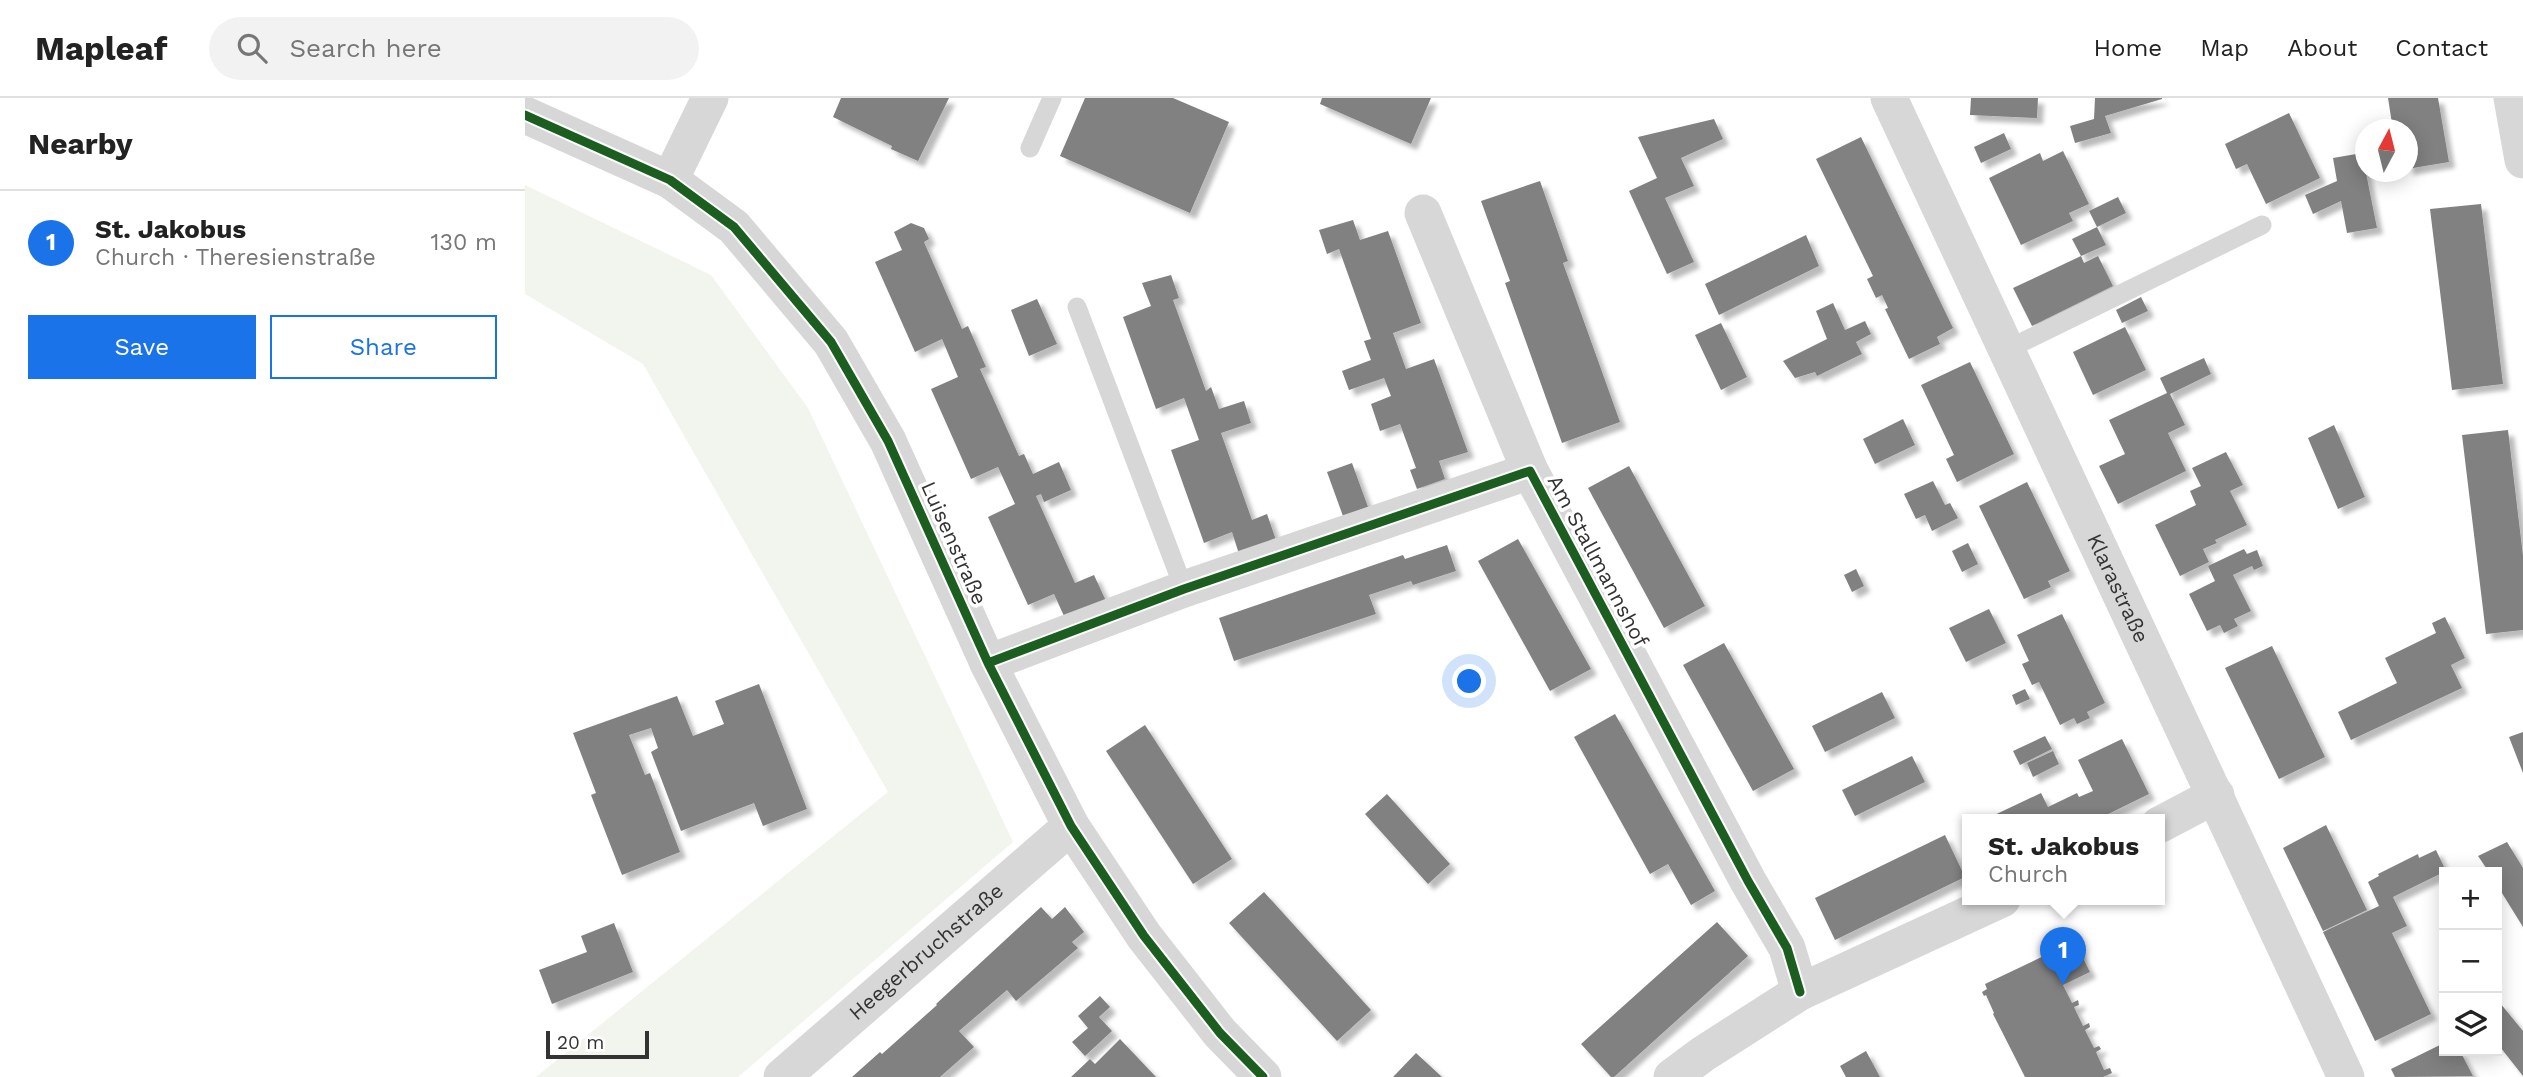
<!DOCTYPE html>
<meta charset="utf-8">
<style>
body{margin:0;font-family:"Work Sans",sans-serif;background:#f2f2f2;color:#222}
.controls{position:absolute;right:21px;bottom:21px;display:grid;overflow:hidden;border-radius:0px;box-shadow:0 4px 18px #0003}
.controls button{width:63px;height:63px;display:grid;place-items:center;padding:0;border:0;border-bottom:2px solid #e0e0e0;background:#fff;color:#222;font:35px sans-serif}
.compass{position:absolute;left:1830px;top:21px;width:63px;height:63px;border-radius:50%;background:#fff;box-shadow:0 4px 18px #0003;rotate:7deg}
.scale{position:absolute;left:21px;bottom:18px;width:103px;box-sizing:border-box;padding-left:7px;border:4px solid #333;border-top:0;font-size:19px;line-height:24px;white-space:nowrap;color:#333;-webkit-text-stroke:5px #fff;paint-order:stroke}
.you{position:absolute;left:945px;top:584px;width:24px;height:24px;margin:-18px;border:5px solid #fff;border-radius:50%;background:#1a73e8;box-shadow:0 0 0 10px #1a73e833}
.badge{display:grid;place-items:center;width:46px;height:46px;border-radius:50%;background:#1a73e8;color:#fff;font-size:23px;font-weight:700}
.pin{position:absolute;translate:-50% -58px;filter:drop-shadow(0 2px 4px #0008)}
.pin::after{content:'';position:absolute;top:37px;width:24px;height:21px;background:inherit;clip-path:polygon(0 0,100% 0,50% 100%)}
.popup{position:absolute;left:1437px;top:716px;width:203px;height:91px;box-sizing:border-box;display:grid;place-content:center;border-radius:0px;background:#fff;filter:drop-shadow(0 2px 5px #0005);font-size:23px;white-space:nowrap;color:#767676}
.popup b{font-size:26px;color:#222}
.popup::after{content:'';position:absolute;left:50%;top:100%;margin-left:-14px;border:14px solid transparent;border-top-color:#fff}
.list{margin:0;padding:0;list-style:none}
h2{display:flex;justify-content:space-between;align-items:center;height:91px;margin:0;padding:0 28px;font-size:30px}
h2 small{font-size:23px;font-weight:400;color:#767676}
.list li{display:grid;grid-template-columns:46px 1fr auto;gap:21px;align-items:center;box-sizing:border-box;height:105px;padding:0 28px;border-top:2px solid #e0e0e0}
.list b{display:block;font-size:26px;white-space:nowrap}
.list p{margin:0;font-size:23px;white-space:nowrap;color:#767676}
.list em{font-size:23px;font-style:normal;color:#767676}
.actions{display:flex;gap:14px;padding:21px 28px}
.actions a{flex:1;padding:16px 0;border:2px solid #1a73e8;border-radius:0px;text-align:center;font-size:24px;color:#1a73e8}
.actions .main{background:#1a73e8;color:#fff}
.icon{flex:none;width:38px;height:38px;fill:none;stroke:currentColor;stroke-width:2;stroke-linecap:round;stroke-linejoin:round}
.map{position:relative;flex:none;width:1998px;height:979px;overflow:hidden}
header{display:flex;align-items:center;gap:42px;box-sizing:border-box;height:98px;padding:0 35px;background:#fff;border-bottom:2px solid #e0e0e0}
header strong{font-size:33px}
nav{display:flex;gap:38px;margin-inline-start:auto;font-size:24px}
.search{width:490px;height:63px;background:#f2f2f2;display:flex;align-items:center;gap:18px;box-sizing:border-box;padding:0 24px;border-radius:38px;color:#767676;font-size:26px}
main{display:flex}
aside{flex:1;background:#fff}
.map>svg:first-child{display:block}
.green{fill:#f1f5ed}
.building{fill:#818181;filter:url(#shadow)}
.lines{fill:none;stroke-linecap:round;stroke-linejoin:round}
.service{stroke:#d7d7d7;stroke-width:19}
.minor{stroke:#d7d7d7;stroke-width:37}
.cycleway-casing{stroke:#fff;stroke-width:13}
.cycleway{stroke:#1b5e20;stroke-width:9}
.labels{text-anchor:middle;stroke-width:7;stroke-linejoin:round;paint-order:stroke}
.street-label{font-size:21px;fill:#333;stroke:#fff}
</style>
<header>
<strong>Mapleaf</strong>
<div class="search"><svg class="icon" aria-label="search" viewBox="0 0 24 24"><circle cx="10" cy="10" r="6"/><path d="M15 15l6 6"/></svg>Search here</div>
<nav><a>Home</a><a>Map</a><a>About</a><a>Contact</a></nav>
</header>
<main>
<aside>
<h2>Nearby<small></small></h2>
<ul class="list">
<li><span class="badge">1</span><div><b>St. Jakobus</b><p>Church · Theresienstraße</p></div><em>130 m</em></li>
</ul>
<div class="actions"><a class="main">Save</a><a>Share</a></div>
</aside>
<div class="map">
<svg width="1998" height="979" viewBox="0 0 1998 979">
<defs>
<filter id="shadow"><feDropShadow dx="6" dy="6" stdDeviation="2" flood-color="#0004"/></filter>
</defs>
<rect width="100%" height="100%" fill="#fff"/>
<!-- green -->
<path class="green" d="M0,87l186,90 97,133 205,434 -275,235h-202l352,-285 -245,-428 -118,-70z"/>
<!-- building -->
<path class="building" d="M316,0h108l-31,63 -27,-12 1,-3 -59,-29z
M560,0h88l56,24 -39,91 -130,-57z
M797,0h109l-20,46 -91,-40z
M1446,0h67l-1,20 -67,-3z
M1570,0h67v1l-57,17 6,17 -36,10 -5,-17 24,-7z
M1863,0h50l11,64 -42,7v-39h-14z
M1764,15l31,65 -54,26 -19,-40 -11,5 -11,-25z
M1189,21l9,20 -42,19 13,28 -29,12 29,64 -27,12 -38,-83 28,-13 -19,-41z
M1479,35l7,16 -30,14 -7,-16z
M1336,39l92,191 -16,9 3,7 -31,15 -24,-50 3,-1 -6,-13 -6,3 -9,-19 6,-3 -57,-117z
M1538,53l26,53 -20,9 4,8 -52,24 -32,-67 51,-25 3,8z
M1837,55l15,75 -30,5 -6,-32 -28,13 -8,-19 32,-14 -4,-23z
M1015,83l28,80 -5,2 57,159 -58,21 -57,-160 5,-2 -29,-80z
M1593,99l8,16 -29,14 -8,-16z
M1956,106l22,180 -51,6 -22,-181z
M828,122l7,20 28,-9 33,92 -28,10 13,36 28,-10 34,93 -29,9 6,18 -28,10 -7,-19 6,-2 -16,-44 -20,7 -9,-27 20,-8 -7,-18 -35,12 -7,-19 29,-11 -7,-19 7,-2 -32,-90 -12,5 -8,-24z
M386,125l13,5 5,11 -5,3 38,87 6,-3 18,41 -6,2 39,87 5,-2 9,20 26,-12 12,28 -27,12 -3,-8 -5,2 39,87 19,-8 12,26 -42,15 -10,-22 -26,11 -40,-88 27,-13 -17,-37 -27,12 -40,-90 27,-12 -16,-38 -27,13 -40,-90 27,-12 -8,-18z
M1572,129l9,18 -25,11 -9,-17z
M1281,137l13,31 -100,49 -14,-31z
M1556,158l3,7 14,-7 15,30 -81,40 -19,-38z
M646,177l8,23 -6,2 33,91 5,-4 8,22 25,-8 7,22 -30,10 31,87 15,-6 9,26 -37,14 -7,-22 -28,11 -33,-93 28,-10 -15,-42 -28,11 -33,-92 28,-11 -9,-23z
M1616,199l7,14 -26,12 -6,-13z
M512,201l20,45 -28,12 -18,-46z
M1308,205l12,27 20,-9 6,13 -15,8 6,12 -45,22 -2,-4 -20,6 -12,-17 44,-22 -11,-28z
M1196,225l26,54 -26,13 -26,-55z
M1600,229l21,43 -53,25 -20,-43z
M1679,260l7,16 -41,20 15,31 -17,8 18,38 -68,33 -19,-38 26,-12 -16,-34 58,-27 -7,-15z
M1445,264l44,92 -57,28 -11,-23 8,-4 -33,-70z
M1378,321l12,26 -40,19 -12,-25z
M1809,327l31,72 -27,12 -30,-71z
M1983,332l15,126v74l-37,4 -24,-199z
M1701,354l17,33 -13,6 17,34 -32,15 2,3 -14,6 6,13 -29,14 -25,-51 41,-20 -6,-14 11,-5 -9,-18z
M827,365l16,44 -25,9 -16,-44z
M1104,368l76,140 -41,22 -76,-140z
M1408,383l12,24 5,-2 8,15 -26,13 -7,-16 -9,4 -12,-25z
M1502,384l43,89 -22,10 3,6 -27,12 -45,-93z
M993,441l73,130 -41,22 -72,-130z
M1443,445l10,21 -16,8 -10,-21z
M922,447l9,26 -43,14 -2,-4 -42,14 7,19 -142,47 -15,-43 184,-63 2,4z
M1719,451l3,5 10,-4 6,16 -9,4 -2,-4 -19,9 18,36 -17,8 4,7 -14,7 -4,-8 -13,6 -18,-37 26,-13 -7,-15z
M1331,471l8,17 -12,6 -8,-17z
M1464,511l17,34 -40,19 -17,-34z
M1537,516l43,89 -18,9 3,6 -13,6 -3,-6 -14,7 -21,-43 -7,3 -10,-21 7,-3 -12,-26z
M1920,519l20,41 -14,7 11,23 -111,52 -13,-28 59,-29 -12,-25 51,-25 -4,-10z
M1199,545l70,126 -41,22 -70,-126z
M1747,548l53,111 -46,22 -54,-111z
M234,586l48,125 -44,17 -9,-23 -73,28 -30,-79 7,-4 -7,-20 -22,7 16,40 5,-2 30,79 -58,23 -31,-80 5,-2 -23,-60 104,-37 16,40 31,-12 -9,-23z
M1500,591l5,10 -14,6 -4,-10z
M1357,594l13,26 -70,34 -13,-26z
M1090,616l100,177 -24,14 -23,-41 -18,10 -76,-137z
M620,627l87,134 -39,25 -87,-133z
M1998,634v41l-14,-36z
M1520,638l7,13 -32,16 -7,-14z
M1597,641l27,55 -51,25h-112l55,-26 7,14 29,-14 2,4 14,-6 -15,-31z
M1528,653l6,13 -26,13 -6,-14z
M1387,658l13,26 -70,34 -13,-26z
M862,696l63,70 -22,20 -63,-70z
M1801,727l41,85 -44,21 -40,-83z
M1420,737l20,42 -130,63 -20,-42z
M1982,744l16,26v59l-26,-42v-13h-8l-11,-16z
M1911,752l10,21 -53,26 14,29 -15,7 39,81 -56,27 -52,-109 56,-26 -11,-24 11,-6 -1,-2 40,-20 1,4z
M739,794l107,118 -34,31 -108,-118z
M516,809l11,12 13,-12 19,25 -12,10 6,6 -62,53 -9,-11 -48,41 15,16 -34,30h-88l28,-25 2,2 55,-49 -1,-1z
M1192,824l31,34 -134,121h-3l-30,-33z
M89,825l19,49 -81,32 -13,-34 48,-18 -6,-16z
M1552,848l13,26 -27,13 9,18 6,-3 1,5 -5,2 9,19 6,-3 1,4 -5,3 9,18 5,-2 2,3 -5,3 8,18 6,-2 2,5 -9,4h-78l-32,-63 1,-1 -8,-18 -2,1 -2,-4 5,-3 -2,-5 63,-30 3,5z
M575,898l10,11 -11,10 13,14 -27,25 -13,-14 16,-14 -10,-12z
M1975,905l23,28v45l-26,-33v-38z
M595,941l36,38h-85l19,-18 5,5z
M1919,945v8h16l13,25 -78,1 -4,-8z
M1341,953l14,26h-34l-6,-11z
M891,955l26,24h-49z"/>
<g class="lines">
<!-- service -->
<path class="service" d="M505,50l22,-50
M552,209l107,282
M1481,252l256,-125"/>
<!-- minor -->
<g class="minor">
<path id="s1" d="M1364,0l457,979"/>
<path d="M1987,0l11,62"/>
<path d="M0,17l145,65 64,47 97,115 57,99 100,222 83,163 73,110 76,97 43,44"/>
<path d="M145,82l40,-82"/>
<path d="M898,115l107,258"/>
<path d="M463,565l196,-74 346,-118 218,410 39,67 13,44"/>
<path d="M1634,727l57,-30"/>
<path id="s2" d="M257,979l289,-251"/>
<path d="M1147,979l31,-23 97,-62 202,-93"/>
</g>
<defs>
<path id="cycleway" d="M0,17l145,65 64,47 97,115 57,99 100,222 83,163 73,110 76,97 43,44
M463,565l196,-74 346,-118 218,410 39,67 13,44"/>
</defs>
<!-- cycleway casing -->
<use href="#cycleway" class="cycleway-casing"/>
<!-- cycleway -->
<use href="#cycleway" class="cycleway"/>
</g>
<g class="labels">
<!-- street labels -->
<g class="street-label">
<text transform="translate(429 445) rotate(66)" y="7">Luisenstraße</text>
<text transform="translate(1073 463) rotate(62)" y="7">Am Stallmannshof</text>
<text dy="7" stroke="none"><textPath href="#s1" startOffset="541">Klarastraße</textPath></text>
<text dy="7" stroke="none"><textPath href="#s2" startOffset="191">Heegerbruchstraße</textPath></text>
</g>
</g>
</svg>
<div class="controls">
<button>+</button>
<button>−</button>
<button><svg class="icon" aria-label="layers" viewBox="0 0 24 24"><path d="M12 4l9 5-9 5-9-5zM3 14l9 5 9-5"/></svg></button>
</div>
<svg class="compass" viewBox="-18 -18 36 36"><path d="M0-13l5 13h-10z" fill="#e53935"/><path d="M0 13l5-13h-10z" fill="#767676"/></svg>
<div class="scale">20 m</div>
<div class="you"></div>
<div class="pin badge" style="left:1538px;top:887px">1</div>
<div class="popup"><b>St. Jakobus</b>Church</div>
</div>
</main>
